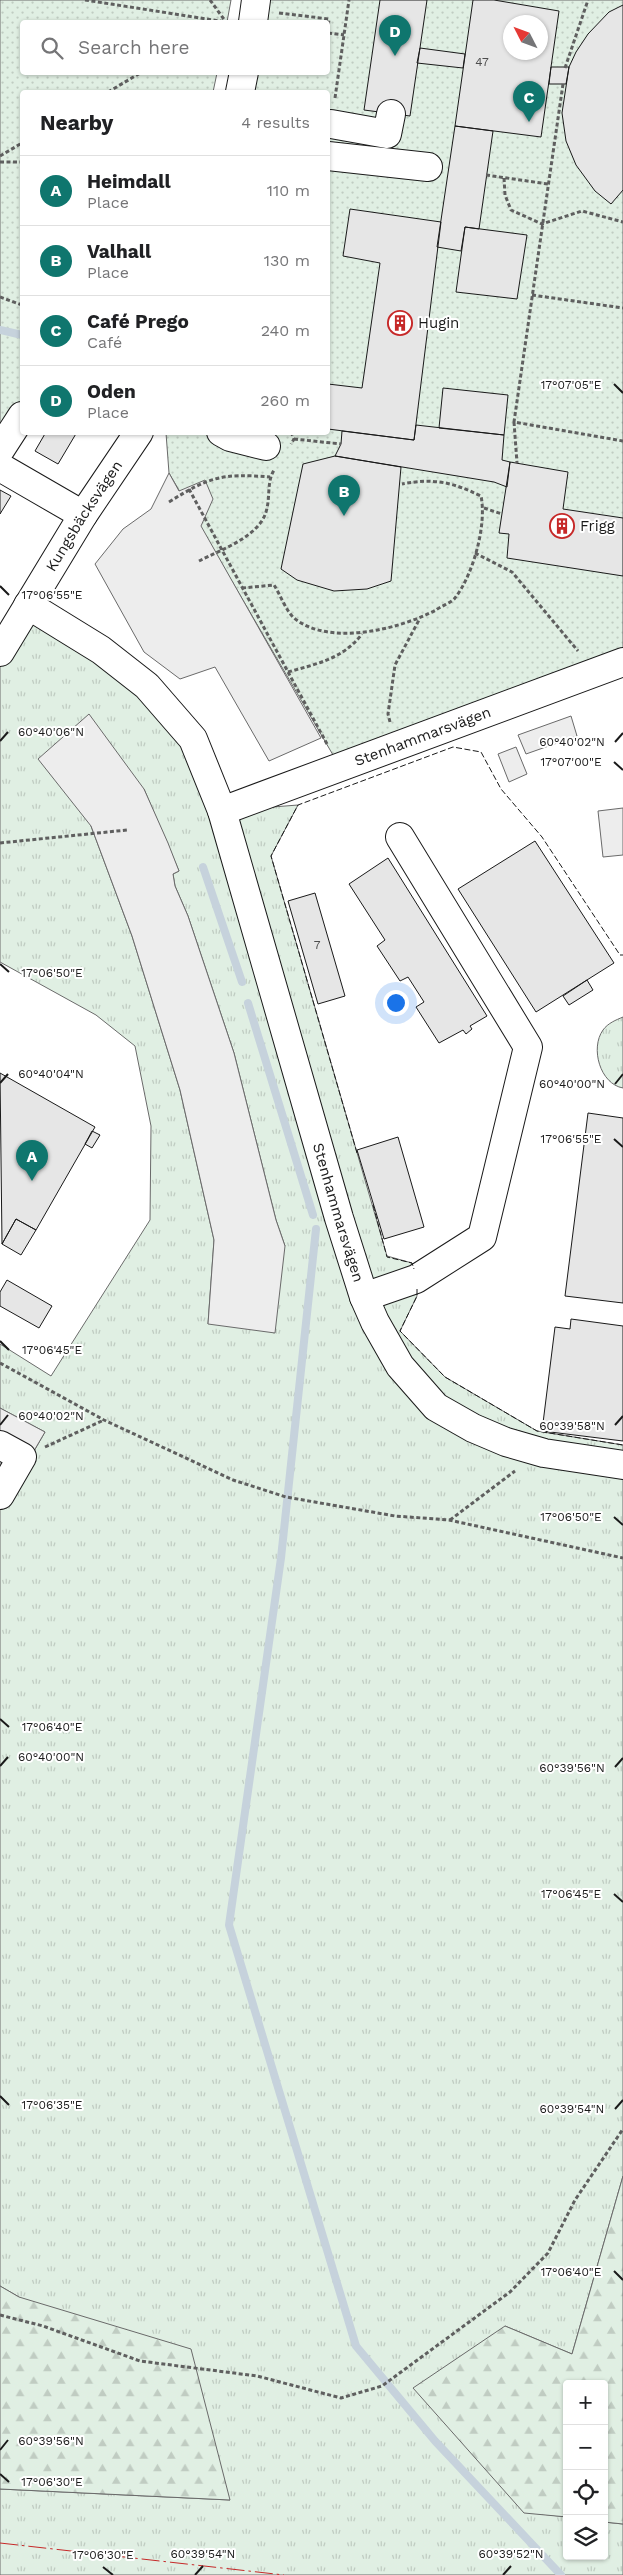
<!DOCTYPE html>
<meta charset="utf-8">
<style>
body{margin:0;font-family:"Work Sans",sans-serif;background:#f6f6f6;color:#202124}
.controls{position:absolute;right:15px;bottom:15px;display:grid;overflow:hidden;border-radius:5px;box-shadow:0 1px 4px #0004}
.controls button{width:45px;height:45px;display:grid;place-items:center;padding:0;border:0;border-bottom:1px solid #e0e0e0;background:#fff;color:#202124;font:25px sans-serif}
.compass{position:absolute;left:503px;top:15px;width:45px;height:45px;border-radius:50%;background:#fff;box-shadow:0 1px 4px #0004;rotate:312deg}
.you{position:absolute;left:395px;top:1002px;width:18px;height:18px;margin:-12px;border:4px solid #fff;border-radius:50%;background:#1a73e8;box-shadow:0 0 0 8px #1a73e833}
.badge{display:grid;place-items:center;width:32px;height:32px;border-radius:50%;background:#0f766e;color:#fff;font-size:16px;font-weight:700}
.pin{position:absolute;translate:-50% -41px;filter:drop-shadow(0 1px 2px #0008)}
.pin::after{content:'';position:absolute;top:26px;width:18px;height:15px;background:inherit;clip-path:polygon(0 0,100% 0,50% 100%)}
.list{margin:0;padding:0;list-style:none}
h2{display:flex;justify-content:space-between;align-items:center;height:65px;margin:0;padding:0 20px;font-size:21px}
h2 small{font-size:16px;font-weight:400;color:#757577}
.list li{display:grid;grid-template-columns:32px 1fr auto;gap:15px;align-items:center;box-sizing:border-box;height:70px;padding:0 20px;border-top:1px solid #e0e0e0}
.list b{display:block;font-size:19px;white-space:nowrap}
.list p{margin:0;font-size:16px;white-space:nowrap;color:#757577}
.list em{font-size:16px;font-style:normal;color:#757577}
.icon{flex:none;width:28px;height:28px;fill:none;stroke:currentColor;stroke-width:2;stroke-linecap:round;stroke-linejoin:round}
.map{position:relative;flex:none;width:623px;height:2575px;overflow:hidden}
.search{position:absolute;background:#fff;box-shadow:0 1px 4px #0004;left:20px;top:20px;width:310px;height:55px;display:flex;align-items:center;gap:12px;box-sizing:border-box;padding:0 18px;border-radius:5px;color:#757577;font-size:19px}
.panel{position:absolute;background:#fff;box-shadow:0 1px 4px #0004;left:20px;top:90px;width:310px;height:345px;border-radius:5px}
.map>svg:first-child{display:block}
.grass{fill:url(#grass-tufts);stroke:#6a6a6a;fill-rule:evenodd}
.forest{fill:url(#forest-firs);stroke:#6a6a6a}
.park{fill:url(#park-dots);stroke:#6a6a6a;fill-rule:evenodd}
.parking{fill:#ededed;stroke:#6a6a6a}
.lines{fill:none;stroke-linecap:round;stroke-linejoin:round}
.stream{stroke:#c6d2dc;stroke-width:8}
.building{fill:#e6e6e6;stroke:#1a1a1a;fill-rule:evenodd}
.minor-casing{stroke:#1a1a1a;stroke-width:30}
.path{stroke:#5f5f5f;stroke-width:3;stroke-dasharray:4 2.5;stroke-linecap:butt}
.minor{stroke:#fff;stroke-width:28}
.fence{stroke:#1a1a1a;stroke-width:1;stroke-dasharray:6 2.5;stroke-linecap:butt}
.power{stroke:#c62828;stroke-width:1;stroke-dasharray:18 4 2.5 4;stroke-linecap:butt}
.ticks{fill:none;stroke:#1a1a1a;stroke-width:2}
.labels{text-anchor:middle;stroke-width:4;stroke-linejoin:round;paint-order:stroke}
.number-label{font-size:12px;fill:#4d4d4d}
.poi-label{font-size:15px;fill:#1a1a1a;stroke:#fff;text-anchor:start}
.street-label{font-size:15px;fill:#1a1a1a;stroke:#fff}
.ticks-label{font-size:12px;text-anchor:middle;fill:#1a1a1a;stroke:#fff;stroke-width:4;stroke-linejoin:round;paint-order:stroke}
</style>
<div class="map">
<svg width="623" height="2575" viewBox="0 0 623 2575">
<defs>
<pattern id="grass-tufts" width="24" height="20" patternUnits="userSpaceOnUse" patternTransform="scale(1.25)"><rect width="24" height="20" fill="#e0efe3"/><path d="M3 7l-1-3M5 7V3M7 7l1-3M15 17l-1-3M17 17v-4M19 17l1-3" fill="none" stroke="#c0ccc2"/></pattern>
<pattern id="forest-firs" width="22" height="20" patternUnits="userSpaceOnUse" patternTransform="scale(1.25)"><rect width="22" height="20" fill="#e0efe3"/><path d="M5 1l3.5 6h-7zM16 11l3.5 6h-7z" fill="#c0ccc2"/></pattern>
<pattern id="park-dots" width="8" height="8" patternUnits="userSpaceOnUse" patternTransform="scale(1.25)"><rect width="8" height="8" fill="#e0efe3"/><path d="M2 2h.1M6 6h.1" fill="none" stroke="#c0ccc2" stroke-width="1.8" stroke-linecap="round"/></pattern>
</defs>
<rect width="100%" height="100%" fill="#fff"/>
<!-- grass -->
<path class="grass" d="M28,605l119,81 75,125 76,-6 -27,51 116,400 25,7 5,33 -17,35 45,46 92,54 86,14v731l-51,178 -67,-28 19,186 43,5v39h37v-34l19,2v51h-623v-86l230,11 -211,-203 -19,-11v-776l45,-78 -45,-24v-64l51,32 99,-156 1,-94 -16,-80 -39,-31 -96,-53v-308zM144,789l35,82 -6,3 2,12 13,30 46,137 42,167 9,26 -77,78 6,-84 -34,-150 -48,-154 -41,-110z
M623,1017v71c-23,-4 -33,-40 -20,-58 5,-7 13,-10 20,-13z"/>
<!-- forest -->
<path class="forest" d="M623,2176v348l-19,-2v-138h-37v133l-43,-4 -111,-125 92,-62 67,28z
M0,2286l19,11 172,52 39,151 -230,-11z"/>
<!-- park -->
<path class="park" d="M0,0h231l-4,22h-205v50l195,1 -4,19h-191v324l-22,34z
M255,0h368v662l-283,105 -171,-294 -3,-40 162,-1v-340h-89l4,-19 85,-1v-50h-77zM510,22h30v30h-30z"/>
<!-- parking -->
<path class="parking" d="M169,473l10,18 26,-11 8,19 -12,27 120,212 -52,23 -54,-94 -35,12 -36,-27 -49,-88 28,-35 28,-20z
M89,714l55,75 24,54 11,28 -6,3 2,12 13,30 46,137 42,167 9,26 -10,87 -67,-9 6,-84 -34,-150 -48,-154 -41,-110 -53,-67z
M571,716l6,20 -51,18 -8,-19z
M516,747l11,27 -18,8 -11,-28z
M623,808v47l-20,2 -5,-46z
M0,1408l45,24 -31,53 -14,-1z"/>
<g class="lines">
<!-- stream -->
<path class="stream" d="M0,330l22,5
M203,867l39,115
M248,1003l65,212
M316,1229l-35,329 -52,367 127,421 79,95 126,134"/>
</g>
<!-- building -->
<path class="building" d="M380,0h47l-17,116 -46,-6z
M473,0h21l65,11 -18,126 -86,-11zM510,22h30v30h-30z
M623,5v185l-12,14 -16,-13 -19,-26 -10,-24 -4,-28 7,-46 7,-15 12,-18 21,-22z
M420,48l45,6 -2,14 -46,-5z
M551,67h18l-3,17h-17z
M455,126l38,5 -14,98 -14,-2 -4,24 -24,-4z
M350,209l91,13 -27,218 -86,-11v-45l34,4 18,-125 -37,-7z
M465,227l62,8 -10,64 -61,-7z
M443,388l65,7 -4,40 -65,-7z
M416,425l88,10 -2,25 8,2 -3,25 -13,-5 -159,-26 6,-12 1,-13 72,9z
M46,432h31l-19,32 -23,-13z
M335,456l66,11 -10,114 -24,8 -33,2 -37,-11 -16,-11 22,-105z
M510,462l58,10 -5,37 60,9v58l-116,-18 2,-24 -10,-1z
M0,490l11,6 -11,18z
M535,841l79,122 -78,49 -78,-123z
M388,858l99,158 -17,10 2,3 -6,5 -3,-4 -24,13 -23,-36 8,-5 -16,-25 -8,4 -23,-35 8,-6 -36,-56z
M315,893l30,103 -27,8 -30,-103z
M587,980l6,10 -24,15 -6,-9z
M0,1073l95,54 -59,103 -20,-11 -14,25z
M588,1113l35,5v185l-58,-7z
M92,1131l8,4 -8,13 -7,-4z
M398,1137l26,90 -40,12 -27,-89z
M16,1219l20,11 -15,25 -19,-11z
M7,1280l45,26 -13,22 -39,-22v-14z
M571,1319l52,7v115l-81,-10 13,-104 15,2z"/>
<g class="lines">
<defs>
<g id="minor">
<path d="M253,22l3,-22"/>
<path d="M240,92l4,-20"/>
<path d="M331,124l56,10 4,-20"/>
<path d="M328,156l100,11"/>
<path d="M221,432l9,5 36,9"/>
<path d="M0,450l22,-34"/>
<path d="M0,467l83,48"/>
<path id="s1" d="M28,605l73,45 46,36 46,53 29,72 117,407 25,79 11,25 25,44 36,41 37,21 33,14 38,11 79,12"/>
<path id="s2" d="M0,652l83,-137 56,-83"/>
<path id="s3" d="M222,811l401,-149"/>
<path d="M364,1297l52,-18 66,-42 46,-190 -128,-210"/>
<path d="M0,1445l22,12 -22,38"/>
</g>
</defs>
<!-- minor casing -->
<use href="#minor" class="minor-casing"/>
<!-- path -->
<path class="path" d="M85,0l141,22
M210,0l16,22
M279,13l50,6 -1,11
M328,33l16,2
M565,68l23,-68
M563,84l-49,338 109,19
M108,92l34,-20
M335,98l14,-98
M0,156l22,-13
M0,162h22
M486,175l62,9
M504,178l1,17 6,15 31,14 40,-13 41,11
M532,295l91,13
M0,297l22,8
M514,422l3,41
M291,432l3,7 -3,5
M294,439l47,5
M189,489l138,255
M169,502c40,-25 53,-29 101,-25
M484,508l18,6
M475,553l37,19 66,79
M199,561c23,-12 63,-25 68,-53 3,-13 0,-26 7,-38
M242,588l32,-3c6,9 12,26 20,33 35,29 106,11 142,-8 5,-4 15,-7 19,-12 18,-23 32,-73 26,-102 -29,-14 -47,-18 -79,-12
M288,672c28,-8 55,-13 74,-38
M390,722l-2,-8 7,-49 24,-45
M0,843l127,-13
M0,1363l104,57 129,60 53,17 109,19 54,4 174,38
M45,1447l59,-27
M450,1520l65,-49
M0,2315l43,11 97,35 117,15 84,22 41,-12 128,-94 38,-39 27,-53 48,-71"/>
<!-- minor -->
<use href="#minor" class="minor"/>
<!-- fence -->
<path class="fence" d="M357,1153l-86,-297 27,-51 155,-58 28,5 20,37 41,48 78,118h3
M373,1205l14,52 25,6 2,6
M417,1289v7l-17,35 45,46 92,54 86,14"/>
<!-- power -->
<path class="power" d="M0,2543l284,32"/>
</g>
<!-- ticks -->
<path class="ticks" d="M614,384l9,9M0,586l9,9M0,741l8,-9M615,742l8,-9M614,762l9,8M0,964l9,8M0,1083l8,-9M615,1084l8,-10M614,1139l9,8M0,1341l9,9M0,1425l8,-10M615,1425l8,-9M614,1517l9,8M0,1719l9,8M0,1766l8,-9M615,1767l8,-9M614,1894l9,8M0,2096l9,9M615,2109l8,-9M614,2271l9,9M0,2450l8,-10M0,2474l9,8M103,2567l10,8M195,2575l8,-9M503,2575l8,-9"/>
<!-- icons -->
<defs>
<symbol id="building-ring" viewBox="-11 -11 22 22"><circle r="9.5" fill="#fff" stroke="#c62828" stroke-width="1.5"/><path d="M-4-6H4V6H1V3H-1V6H-4ZM-2.5-4.3h1.7v1.8h-1.7ZM.8-4.3h1.7v1.8H.8ZM-2.5-1h1.7V.8h-1.7ZM.8-1h1.7V.8H.8Z" fill="#c62828"/></symbol>
</defs>
<g fill-rule="evenodd">
<use href="#building-ring" x="386" y="309" width="28" height="28"/>
<use href="#building-ring" x="548" y="512" width="28" height="28"/>
</g>
<g class="labels">
<!-- number labels -->
<g class="number-label">
<text x="482" y="66">47</text>
<text x="317" y="949">7</text>
</g>
<!-- poi labels -->
<g class="poi-label">
<text x="418" y="328">Hugin</text>
<text x="580" y="531">Frigg</text>
</g>
<!-- street labels -->
<g class="street-label">
<text dy="5" stroke="none"><textPath href="#s2" startOffset="160">Kungsbäcksvägen</textPath></text>
<text dy="5" stroke="none"><textPath href="#s3" startOffset="214">Stenhammarsvägen</textPath></text>
<text dy="5" stroke="none"><textPath href="#s1" startOffset="710">Stenhammarsvägen</textPath></text>
</g>
</g>
<g class="ticks-label">
<text x="571" y="389">17°07'05"E</text>
<text x="52" y="599">17°06'55"E</text>
<text x="51" y="736">60°40'06"N</text>
<text x="572" y="746">60°40'02"N</text>
<text x="571" y="766">17°07'00"E</text>
<text x="52" y="977">17°06'50"E</text>
<text x="51" y="1078">60°40'04"N</text>
<text x="572" y="1088">60°40'00"N</text>
<text x="571" y="1143">17°06'55"E</text>
<text x="52" y="1354">17°06'45"E</text>
<text x="51" y="1420">60°40'02"N</text>
<text x="572" y="1430">60°39'58"N</text>
<text x="571" y="1521">17°06'50"E</text>
<text x="52" y="1731">17°06'40"E</text>
<text x="51" y="1761">60°40'00"N</text>
<text x="572" y="1772">60°39'56"N</text>
<text x="571" y="1898">17°06'45"E</text>
<text x="52" y="2109">17°06'35"E</text>
<text x="572" y="2113">60°39'54"N</text>
<text x="571" y="2276">17°06'40"E</text>
<text x="51" y="2445">60°39'56"N</text>
<text x="52" y="2486">17°06'30"E</text>
<text x="203" y="2558">60°39'54"N</text>
<text x="511" y="2558">60°39'52"N</text>
<text x="103" y="2559">17°06'30"E</text>
</g>
</svg>
<div class="controls">
<button>+</button>
<button>−</button>
<button><svg class="icon" aria-label="locate" viewBox="0 0 24 24"><circle cx="12" cy="12" r="6"/><path d="M12 2v4M12 18v4M2 12h4M18 12h4"/></svg></button>
<button><svg class="icon" aria-label="layers" viewBox="0 0 24 24"><path d="M12 4l9 5-9 5-9-5zM3 14l9 5 9-5"/></svg></button>
</div>
<svg class="compass" viewBox="-18 -18 36 36"><path d="M0-13l5 13h-10z" fill="#e53935"/><path d="M0 13l5-13h-10z" fill="#757577"/></svg>
<div class="you"></div>
<div class="pin badge" style="left:32px;top:1181px">A</div>
<div class="pin badge" style="left:344px;top:516px">B</div>
<div class="pin badge" style="left:529px;top:122px">C</div>
<div class="pin badge" style="left:395px;top:56px">D</div>
<div class="search"><svg class="icon" aria-label="search" viewBox="0 0 24 24"><circle cx="10" cy="10" r="6"/><path d="M15 15l6 6"/></svg>Search here</div>
<section class="panel">
<h2>Nearby<small>4 results</small></h2>
<ul class="list">
<li><span class="badge">A</span><div><b>Heimdall</b><p>Place</p></div><em>110 m</em></li>
<li><span class="badge">B</span><div><b>Valhall</b><p>Place</p></div><em>130 m</em></li>
<li><span class="badge">C</span><div><b>Café Prego</b><p>Café</p></div><em>240 m</em></li>
<li><span class="badge">D</span><div><b>Oden</b><p>Place</p></div><em>260 m</em></li>
</ul>
</section>
</div>
